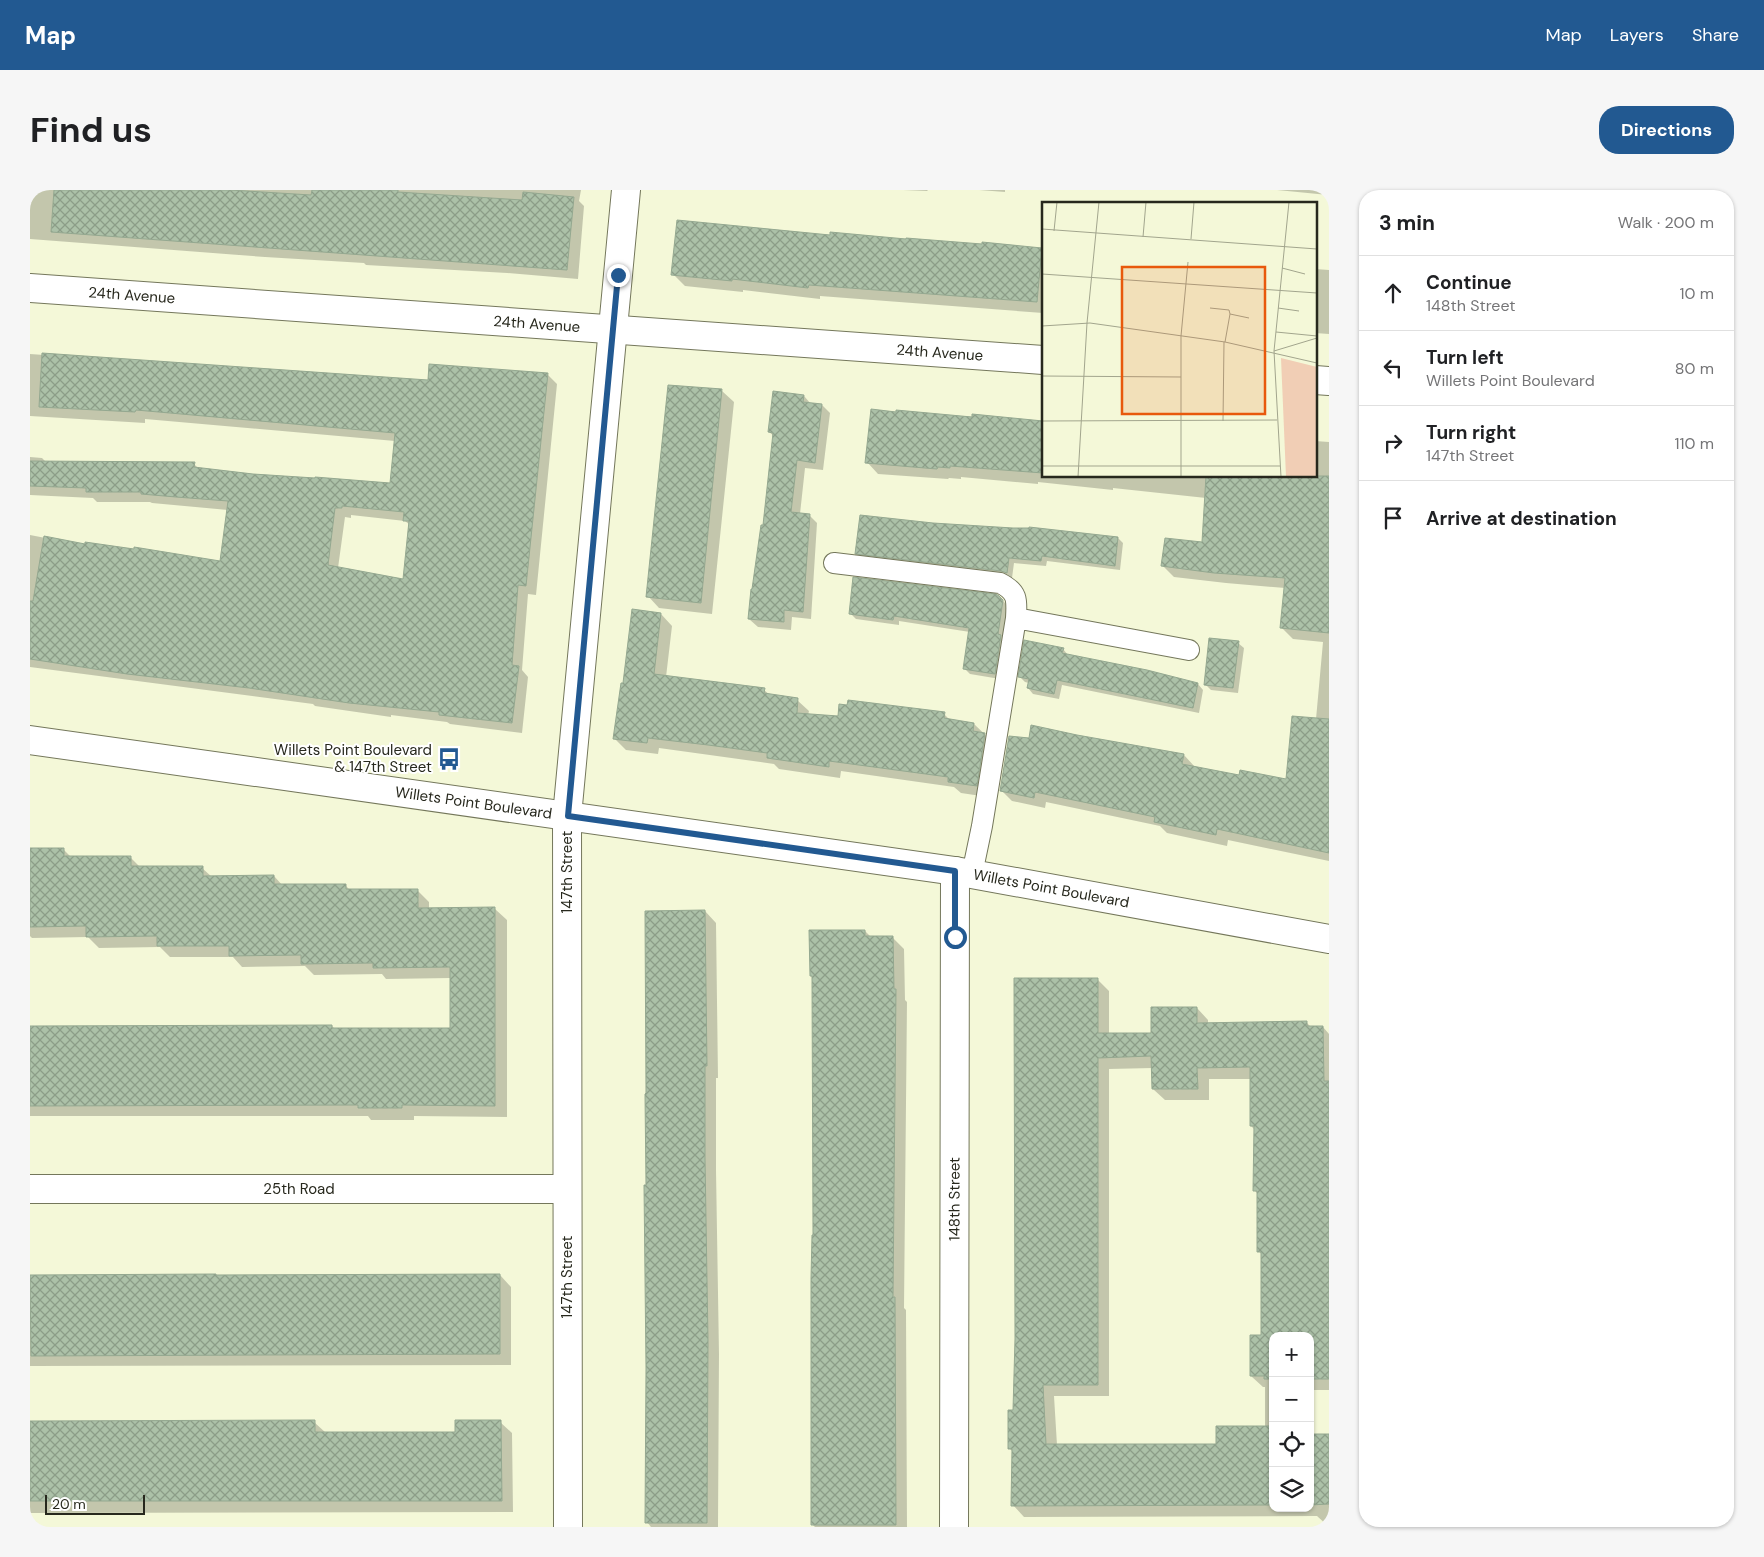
<!DOCTYPE html>
<meta charset="utf-8">
<style>
body{margin:0;font-family:"DM Sans",sans-serif;background:#f6f6f6;color:#202124}
.controls{position:absolute;right:15px;bottom:15px;display:grid;overflow:hidden;border-radius:10px;box-shadow:0 1px 4px #0004}
.controls button{width:45px;height:45px;display:grid;place-items:center;padding:0;border:0;border-bottom:1px solid #e0e0e0;background:#fff;color:#202124;font:25px sans-serif}
.scale{position:absolute;left:15px;bottom:12px;width:100px;box-sizing:border-box;padding-left:5px;border:2px solid #27281d;border-top:0;font-size:14px;line-height:18px;white-space:nowrap;color:#27281d;-webkit-text-stroke:4px #fff;paint-order:stroke}
.stop{position:absolute;width:15px;height:15px;margin:-11px;border:4px solid #225991;border-radius:50%;background:#fff}
.stop.end{background:#225991;border-color:#fff;box-shadow:0 1px 5px #0008}
.list{margin:0;padding:0;list-style:none}
h2{display:flex;justify-content:space-between;align-items:center;height:65px;margin:0;padding:0 20px;font-size:21px}
h2 small{font-size:16px;font-weight:400;color:#757577}
.list li{display:grid;grid-template-columns:32px 1fr auto;gap:15px;align-items:center;box-sizing:border-box;height:75px;padding:0 20px;border-top:1px solid #e0e0e0}
.list b{display:block;font-size:19px;white-space:nowrap}
.list p{margin:0;font-size:16px;white-space:nowrap;color:#757577}
.list em{font-size:16px;font-style:normal;color:#757577}
.icon{flex:none;width:28px;height:28px;fill:none;stroke:currentColor;stroke-width:2;stroke-linecap:round;stroke-linejoin:round}
.map{position:relative;flex:none;width:1299px;height:1337px;overflow:hidden;border-radius:20px}
header{display:flex;align-items:center;gap:30px;box-sizing:border-box;height:70px;padding:0 25px;background:#225991;color:#fff}
header strong{font-size:24px}
nav{display:flex;gap:28px;margin-inline-start:auto;font-size:18px}
.intro{display:flex;align-items:center;justify-content:space-between;box-sizing:border-box;height:120px;padding:0 30px}
h1{margin:0;font-size:35px}
.button{padding:12px 22px;border-radius:20px;background:#225991;color:#fff;font-size:18px;font-weight:700}
main{display:flex;gap:30px;padding:0 30px}
aside{flex:1;background:#fff;border-radius:20px;box-shadow:0 1px 4px #0004}
.map>svg:first-child{display:block}
.shadow{fill:#0003;fill-rule:evenodd}
.building{fill:url(#building-cross-hatch);stroke:#94a890;fill-rule:evenodd}
.lines{fill:none;stroke-linecap:round;stroke-linejoin:round}
.lane-casing{stroke:#74775b;stroke-width:22}
.street-casing{stroke:#74775b;stroke-width:30}
.secondary-casing{stroke:#74775b;stroke-width:30}
.lane{stroke:#fff;stroke-width:20}
.street{stroke:#fff;stroke-width:28}
.secondary{stroke:#fff;stroke-width:28}
.route{stroke:#225991;stroke-width:6}
.labels{text-anchor:middle;stroke-width:4;stroke-linejoin:round;paint-order:stroke}
.street-label{font-size:15px;fill:#27281d;stroke:#fff}
.poi-label{font-size:15px;fill:#27281d;stroke:#fff;text-anchor:end}
.inset-road{fill:none;stroke:#a2a58d;stroke-width:1}
.view{fill:#e8590c;fill-opacity:0.15;stroke:#e8590c;stroke-width:2.5}
.inset-edge{fill:none;stroke:#27281d;stroke-width:2.5}
</style>
<header>
<strong>Map</strong>
<nav><a>Map</a><a>Layers</a><a>Share</a></nav>
</header>
<div class="intro"><h1>Find us</h1><a class="button">Directions</a></div>
<main>
<div class="map">
<svg width="1299" height="1337" viewBox="0 0 1299 1337">
<defs>
<pattern id="building-cross-hatch" width="8" height="8" patternUnits="userSpaceOnUse" patternTransform="scale(1.25)"><rect width="8" height="8" fill="#acc1a8"/><path d="M0 0l8 8M0 8l8-8" fill="none" stroke="#8c9d88"/></pattern>
</defs>
<rect width="100%" height="100%" fill="#f4f8d8"/>
<!-- shadow -->
<path class="shadow" d="M0,0h551l-2,11 5,5 -6,73 -71,-6 -141,-8 -2,-2 -99,-6 -235,-18z
M873,0h25l-1,1z
M949,0h26v2z
M1247,0h52v6l-1,-1z
M801,46l152,10v-2l60,5v64l-223,-17v3l-77,-9v2l-58,-6 -12,-12z
M1285,79l14,1v64l-14,-1z
M0,164l399,28 118,-8 10,10 -21,211 -8,-1 -6,76 6,7 -6,56 -72,-9 -3,-2 -56,-7v2l-76,-11 -2,-2 -283,-37v-132l57,11 134,17 7,-53 -76,-7 -2,-1h-53l-4,-4 -63,-3v-38l12,1 5,5 147,1 5,5 54,6 138,9 4,-43 -250,-22v4l-115,-7zM321,325l54,6 5,4 -6,55 -66,-12 7,-51 6,1z
M639,196l53,5 12,11 -22,212 -53,-6 -11,-12z
M774,206l7,8 11,1 8,8 -7,57 -18,-2 -5,46 9,1 8,8 -6,96 -19,-2 -1,13 -33,-3 -9,-8 15,-92 10,-91 -5,-4z
M943,228l70,3v55h272v-35l14,1v419l-101,-21 -1,6 -60,-13 -7,-7 -114,-24 -1,6 -33,-7 -11,-11 29,-50 47,-4 107,19 11,12 45,9 47,5 29,-62 7,-77 -30,-3 -11,-11 3,-40 -59,-5 -52,-6 -11,-11 40,-22 3,-46 -93,-10v2l-75,-8v2l-77,-7v2l-12,-1 -1,1 -70,-5 -11,-12z
M902,334l186,14 5,5 -3,27 -73,-9 -1,5 -32,-3 -2,15 -150,-19 -5,-6z
M969,407l9,9 -8,73 -30,-5 -5,-5 5,-37 -71,-11v4l-43,-6 -6,-6z
M631,424l11,12 -6,51 98,13 6,5 27,5 12,11 -1,4 31,3 105,-4 7,7 23,3 22,21 -8,52 -27,-4 -7,-6 -113,-16 -1,7 -61,-9 -5,-5 -115,-16 -1,6 -32,-4 -12,-12 10,-53z
M1208,453l6,5 -6,45 -27,-3 -6,-6z
M1033,459l5,6 78,16 52,13 5,6 -4,23 -137,-28 -3,14 -26,-5 -5,-6 1,-5 -4,-1 -5,-5z
M0,659h33l9,9h59l10,10h61l10,9 62,-1 9,10 62,-1 6,6 66,-1 12,12v7h66l12,11v197l-93,-1v4h-43l-3,-4h-338v-90h302l3,3h116v-51l-65,1 -4,-5 -68,1 -9,-9 -63,1 -9,-10h-63l-10,-10 -61,1 -11,-11 -56,1 -2,-2z
M675,721l11,12 2,155h-2v92l3,184 -1,173h-67l-4,-5v-335z
M835,741l6,6h21l12,12 1,51 2,2 -3,306 2,2 1,217h-92l-3,-3 3,-287 -2,-259 -2,-2z
M1068,790l11,11v43h44l44,-26 11,12v4l98,-2 6,6 11,-1 6,7v356h-19v-54h-37v172h37v-73h19v92l-12,-11 -293,1 -11,-12v-53l-4,-4 6,-37zM1123,878v21l12,11h44v-21h42v47l4,4 -1,60 5,5v56l3,4 1,81 -12,40 12,11h2v40l-48,18h-160l-3,-49h55v-327z
M470,1085l11,12v78l-481,1v-90z
M0,1232h284l12,11h130l44,-11 12,11 1,79 -483,1z"/>
<!-- building -->
<path class="building" d="M24,0h176l81,5 1,-5h86v2l124,8 1,-8 51,5 -7,73 -516,-38z
M647,30l153,15v-3l76,7v-1l76,6v-2l60,6 -5,54 -228,-17 -1,3 -76,-9v2l-61,-6z
M12,163l386,27 1,-16 119,9 -22,213 -8,-1 -6,80 7,1 -7,57 -73,-8v-3l-90,-9 -100,-15 -122,-14 -97,-15v-58h3l11,-65 41,8v-2l49,7v-2l86,14 8,-60 -52,-4 -35,-3v-2h-55v-4l-56,-2v-25l165,1 -1,5 59,7 62,4v-1l75,6 5,-50 -259,-23 -1,2 -96,-5zM312,316l62,6 -1,9h6l-6,58 -75,-14 7,-57h7z
M638,195l54,4 -21,214 -55,-6z
M743,201l31,4 -1,7 19,2 -7,59 -18,-3 -6,52 19,2 -7,98 -19,-2v12l-36,-3 3,-30h1l9,-64h2l10,-92 -5,-1z
M841,219l25,3v-2l76,7v-3l71,7v52l-93,-7v2l-12,-1 -1,2 -72,-6z
M1176,286h123v157l-49,-5 5,-50 -71,-5 -53,-7 4,-28 37,4z
M830,325l73,8 80,5h16v-1l89,10 -3,29 -73,-10 -1,5 -32,-3 -2,15 -6,-2 -146,-17z
M823,387l143,17 3,2 4,4 -5,34 3,1 -6,39 -32,-5 6,-41 -75,-12 -1,4 -44,-6z
M602,419l29,4 -7,61 111,14 -1,5 34,5 -1,15 41,3 1,-12 8,1 1,-5 97,12 -1,6 30,5 -1,8 12,2 -8,53 -29,-4v-5l-119,-16v6l-62,-9v-5l-59,-8 -60,-7 -1,5 -34,-4 8,-56h2z
M1179,448l30,3 -6,47 -29,-3z
M994,450l40,8 -2,5 85,17 51,13 -5,25 -136,-28 -3,14 -27,-6 2,-9 -11,-2z
M1262,526l37,3v134l-112,-24 -1,6 -62,-13 1,-5 -120,-25 -1,6 -34,-7 9,-55 20,2 2,-13 46,10 107,19 -2,10 57,11 1,-5 46,9z
M0,658h34v8h67v10h72v10l71,-1v9h72v5h72v19l77,-1v199l-93,-1v3h-44v-3l-328,1v-80l302,-1v3h118v-61l-77,1v-5l-72,1v-9l-72,1v-10h-72v-10l-71,1v-11l-56,1z
M675,720l2,156h-2v92l3,183 -1,182h-62l1,-155 -2,-183h2l-1,-91 1,-1 -1,-182z
M779,740h56v6h28l1,53h2l-3,308h2l1,228h-85v-246l1,-44h1l-1,-259h-2z
M984,788h84v55h53v-26h46v16l110,-2v5h16l1,55h5v298h-19v-43h-37v43h-9v-3h-14v-41h11v-83h-4v-61h-4l1,-65h-4v-59l-53,1 1,21h-46l-1,-33 -53,2v327h-55l3,59h170v-18h57v79l-262,1 1,-57h-4v-39h5l2,-71z
M186,1084v1l284,-1v80l-469,2 -1,-81z
M285,1230v12h140v-12h46l1,81h-472v-80z
M1280,1244h19v70l-19,1z"/>
<g class="lines">
<defs>
<path id="lane" d="M804,373l166,20c18,9 17,17 16,35
M942,684l10,-48 34,-208 173,32"/>
<g id="street">
<path id="s1" d="M0,98l1013,72"/>
<path d="M1285,190l14,1"/>
<path id="s2" d="M0,999h537"/>
<path d="M538,1337l-1,-711 59,-626"/>
<path id="s3" d="M924,1337l1,-656"/>
</g>
<g id="secondary">
<path id="s4" d="M0,550l925,131 374,68"/>
</g>
</defs>
<!-- lane casing -->
<use href="#lane" class="lane-casing"/>
<!-- street casing -->
<use href="#street" class="street-casing"/>
<!-- secondary casing -->
<use href="#secondary" class="secondary-casing"/>
<!-- lane -->
<use href="#lane" class="lane"/>
<!-- street -->
<use href="#street" class="street"/>
<!-- secondary -->
<use href="#secondary" class="secondary"/>
</g>
<g class="lines">
<!-- route -->
<path class="route" d="M588,85l-50,541 387,55v66"/>
</g>
<!-- icons -->
<defs>
<symbol id="bus-bare" viewBox="-9 -9 18 18"><path d="M-5-6H5V4H4V6H2V4H-2V6H-4V4H-5ZM-3.5-4V0h7V-4ZM-3.5 1.2v1.5H-2V1.2ZM2 1.2v1.5H3.5V1.2Z" fill="#225991" stroke="#fff" stroke-width="2.5" paint-order="stroke"/></symbol>
</defs>
<g fill-rule="evenodd">
<use href="#bus-bare" x="403" y="553" width="32" height="32"/>
</g>
<g class="labels">
<!-- street labels -->
<g class="street-label">
<text dy="5" stroke="none"><textPath href="#s1" startOffset="102">24th Avenue</textPath></text>
<text dy="5" stroke="none"><textPath href="#s1" startOffset="508">24th Avenue</textPath></text>
<text dy="5" stroke="none"><textPath href="#s1" startOffset="912">24th Avenue</textPath></text>
<text dy="5" stroke="none"><textPath href="#s4" startOffset="448">Willets Point Boulevard</textPath></text>
<text transform="translate(537 682) rotate(-90)" y="5">147th Street</text>
<text dy="5" stroke="none"><textPath href="#s4" startOffset="1032">Willets Point Boulevard</textPath></text>
<text dy="5" stroke="none"><textPath href="#s2" startOffset="269">25th Road</textPath></text>
<text dy="5" stroke="none"><textPath href="#s3" startOffset="328">148th Street</textPath></text>
<text transform="translate(537 1087) rotate(-90)" y="5">147th Street</text>
</g>
<!-- poi labels -->
<g class="poi-label">
<text x="402" y="565">Willets Point Boulevard<tspan x="402" dy="17">&amp; 147th Street</tspan></text>
</g>
</g>
<!-- overview -->
<g transform="translate(1012 12)">
<rect width="275" height="275" fill="#f4f8d8"/>
<path d="M239,156l36,9v110h-31z" fill="#f1ceb5"/>
<path class="inset-road" d="M0,27l275,20M12,29l3,-29M101,35l3,-35M149,37l3,-37M240,66l23,6M0,72l275,19M168,106l19,2 1,4M236,106l21,3M0,124l48,-3 135,19 92,21M234,130l41,4M183,140l5,-28 19,4M232,149l43,-13M0,174l139,1M0,219l235,-1M181,219l1,-79M0,264h238M36,275l9,-154 12,-121M139,275v-141l7,-74M239,275l-7,-126 15,-149"/>
<path class="view" d="M80,65h143v147h-143z"/>
<rect width="275" height="275" class="inset-edge"/>
</g>
</svg>
<div class="controls">
<button>+</button>
<button>−</button>
<button><svg class="icon" aria-label="locate" viewBox="0 0 24 24"><circle cx="12" cy="12" r="6"/><path d="M12 2v4M12 18v4M2 12h4M18 12h4"/></svg></button>
<button><svg class="icon" aria-label="layers" viewBox="0 0 24 24"><path d="M12 4l9 5-9 5-9-5zM3 14l9 5 9-5"/></svg></button>
</div>
<div class="scale">20 m</div>
<div class="stop" style="left:925px;top:747px"></div>
<div class="stop end" style="left:588px;top:85px"></div>
</div>
<aside>
<h2>3 min<small>Walk · 200 m</small></h2>
<ul class="list">
<li><svg class="icon" aria-label="ahead" viewBox="0 0 24 24"><path d="M12 20V5M6 11l6-6 6 6"/></svg><div><b>Continue</b><p>148th Street</p></div><em>10 m</em></li>
<li><svg class="icon" aria-label="left" viewBox="0 0 24 24"><path d="M17 20v-9H6M10 6l-5 5 5 5"/></svg><div><b>Turn left</b><p>Willets Point Boulevard</p></div><em>80 m</em></li>
<li><svg class="icon" aria-label="right" viewBox="0 0 24 24"><path d="M7 20v-9h11M14 6l5 5-5 5"/></svg><div><b>Turn right</b><p>147th Street</p></div><em>110 m</em></li>
<li><svg class="icon" aria-label="arrive" viewBox="0 0 24 24"><path d="M6 21V4h12l-3 4 3 4H6"/></svg><div><b>Arrive at destination</b></div></li>
</ul>
</aside>
</main>
